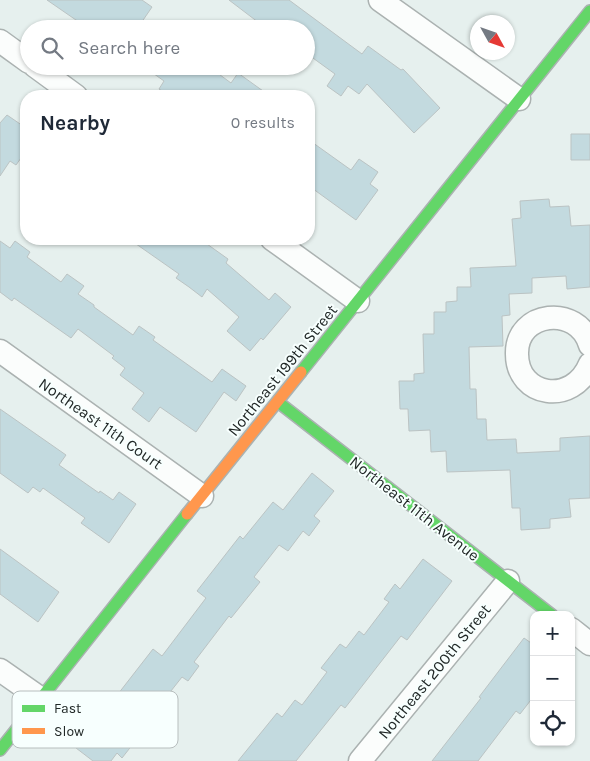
<!DOCTYPE html>
<meta charset="utf-8">
<style>
body{margin:0;font-family:Karla,sans-serif;background:#f6f6f7;color:#1f2937}
.controls{position:absolute;right:15px;bottom:15px;display:grid;overflow:hidden;border-radius:10px;box-shadow:0 1px 4px #0004}
.controls button{width:45px;height:45px;display:grid;place-items:center;padding:0;border:0;border-bottom:1px solid #e0e1e3;background:#fff;color:#1f2937;font:25px sans-serif}
.compass{position:absolute;left:470px;top:15px;width:45px;height:45px;border-radius:50%;background:#fff;box-shadow:0 1px 4px #0004;rotate:130deg}
.list{margin:0;padding:0;list-style:none}
h2{display:flex;justify-content:space-between;align-items:center;height:65px;margin:0;padding:0 20px;font-size:21px}
h2 small{font-size:16px;font-weight:400;color:#747a83}
.icon{flex:none;width:28px;height:28px;fill:none;stroke:currentColor;stroke-width:2;stroke-linecap:round;stroke-linejoin:round}
.map{position:relative;flex:none;width:590px;height:761px;overflow:hidden}
.search{position:absolute;background:#fff;box-shadow:0 1px 4px #0004;left:20px;top:20px;width:295px;height:55px;display:flex;align-items:center;gap:12px;box-sizing:border-box;padding:0 18px;border-radius:28px;color:#747a83;font-size:19px}
.panel{position:absolute;background:#fff;box-shadow:0 1px 4px #0004;left:20px;top:90px;width:295px;height:155px;border-radius:20px}
.map>svg:first-child{display:block}
.building{fill:#c3dadf;stroke:#bbc3c3}
.lines{fill:none;stroke-linecap:round;stroke-linejoin:round}
.street-casing{stroke:#abb2b1;stroke-width:25}
.fast-casing{stroke:#abb2b1;stroke-width:14}
.slow-casing{stroke:#abb2b1;stroke-width:14}
.street{stroke:#fbfdfc;stroke-width:22}
.fast{stroke:#63d668;stroke-width:11}
.slow{stroke:#ff974d;stroke-width:11}
.labels{text-anchor:middle;stroke-width:4;stroke-linejoin:round;paint-order:stroke}
.street-label{font-size:16px;fill:#212827;stroke:#f7fffe}
.key{fill:#f7fffe;stroke:#b7bebe;stroke-width:1}
.key-label{font-size:14px;fill:#212827}
</style>
<div class="map">
<svg width="590" height="761" viewBox="0 0 590 761">
<rect width="100%" height="100%" fill="#e6f0ee"/>
<!-- building -->
<path class="building" d="M47,0h95l10,7 -15,22h-48z
M229,0h60l73,54 6,-8 33,24 2,-1 37,39 -26,25 -47,-49 -8,10 -11,-8 -7,10 -14,-10 8,-12 -29,-21v-24h-39z
M143,66h65l23,17 7,-10 32,23h-100l-11,-7 5,-8z
M7,115l19,13v23l-10,14 -6,-4 -10,15v-53z
M571,134h19v26h-19z
M309,140l42,30 8,-11 19,13 -8,12 8,6 -22,30 -47,-34z
M549,199l1,8 19,-1 2,20 19,-1v62l-23,2 -1,-13 -34,2v15l-23,1 1,21 -8,1 1,30 -34,1 1,42h6l1,30h9l1,21 29,-1 1,14 43,-2v-13l30,-2v62l-21,1 2,18 -21,2v9l-29,2 -1,-22h-8l-2,-38 -63,2 -1,-21 -15,1 -1,-22 -21,1 -1,-22h-8l-1,-28h15v-7l10,-1 -1,-39h11v-22h12v-10l11,-1v-14h14l-1,-19 46,-2 -4,-47 9,-1 -1,-17z
M129,239h71l28,20 -2,4 43,37 6,-7 16,14 -28,33 -2,-2 -11,13 -23,-20 12,-14 -32,-28 -5,8 -13,-10 -13,-9 3,-4z
M0,241l10,7 5,-7 15,11 -3,5 34,25 6,-8 17,12 -6,8 16,11v2l39,28 6,-9 16,11 -2,3 59,42 10,-13 24,17 -10,15 -12,-9 -28,40 -36,-25 -11,15 -17,-13 12,-16 -24,-18 5,-7 -13,-10 2,-2 -36,-27 -7,9 -57,-40 -2,3 -12,-9z
M0,409l66,46 -7,10 40,28 1,-2 13,9 6,-8 17,12 -27,39 -28,-20 4,-5 -42,-30 -3,4 -7,-5 -5,6 -28,-20z
M312,473l22,18 -20,25 6,5 -11,15 -6,-5 -15,20 -9,-6 -25,32 6,5 -29,36 -2,-2 -35,46 5,4 -11,15 -6,-4 -15,19 -4,-3 -35,47 5,4 -11,14 -5,-5 -6,8h-18l-17,-13 77,-99 9,7 44,-58 -9,-7 43,-55 3,3 30,-37 10,8z
M0,549l59,43 -21,30 -38,-28z
M423,559l29,22 -45,59 -6,-4 -56,72 -4,-3 -45,56h-58l39,-48 5,4 13,-17 7,5 25,-33 -6,-4 19,-24 6,4 13,-17 5,4 25,-33 -5,-3 11,-15 5,5z
M524,638l10,7v51l-14,18 -4,-3 -38,50h-46l49,-63 -2,-1z"/>
<g class="lines">
<defs>
<path id="street" d="M380,0l139,99
M0,41l29,21
M35,66l41,30
M272,239l86,62
M590,345c-12,-41 -74,-34 -73,9 0,43 56,52 73,10
M0,351l202,145
M571,629l19,15
M0,670l40,28
M360,761l148,-180"/>
<path id="fast" d="M301,372l289,-361
M278,402l274,213
M0,750l187,-236"/>
<path id="slow" d="M187,514l114,-142"/>
</defs>
<!-- street casing -->
<use href="#street" class="street-casing"/>
<!-- fast casing -->
<use href="#fast" class="fast-casing"/>
<!-- slow casing -->
<use href="#slow" class="slow-casing"/>
<!-- street -->
<use href="#street" class="street"/>
<!-- fast -->
<use href="#fast" class="fast"/>
<!-- slow -->
<use href="#slow" class="slow"/>
</g>
<g class="labels">
<!-- street labels -->
<g class="street-label">
<text transform="translate(282 370) rotate(-51)" y="6">Northeast 199th Street</text>
<text transform="translate(101 423) rotate(35)" y="6">Northeast 11th Court</text>
<text transform="translate(415 508) rotate(38)" y="6">Northeast 11th Avenue</text>
<text transform="translate(434 671) rotate(-51)" y="6">Northeast 200th Street</text>
</g>
</g>
<!-- legend -->
<rect x="12" y="691" width="166" height="57" rx="8" class="key"/>
<rect x="22" y="705" width="23" height="7" fill="#63d668"/>
<rect x="22" y="728" width="23" height="6" fill="#ff974d"/>
<g class="key-label">
<text x="54" y="713">Fast</text>
<text x="54" y="736">Slow</text>
</g>
</svg>
<div class="controls">
<button>+</button>
<button>−</button>
<button><svg class="icon" aria-label="locate" viewBox="0 0 24 24"><circle cx="12" cy="12" r="6"/><path d="M12 2v4M12 18v4M2 12h4M18 12h4"/></svg></button>
</div>
<svg class="compass" viewBox="-18 -18 36 36"><path d="M0-13l5 13h-10z" fill="#e53935"/><path d="M0 13l5-13h-10z" fill="#747a83"/></svg>
<div class="search"><svg class="icon" aria-label="search" viewBox="0 0 24 24"><circle cx="10" cy="10" r="6"/><path d="M15 15l6 6"/></svg>Search here</div>
<section class="panel">
<h2>Nearby<small>0 results</small></h2>
<ul class="list">
</ul>
</section>
</div>
